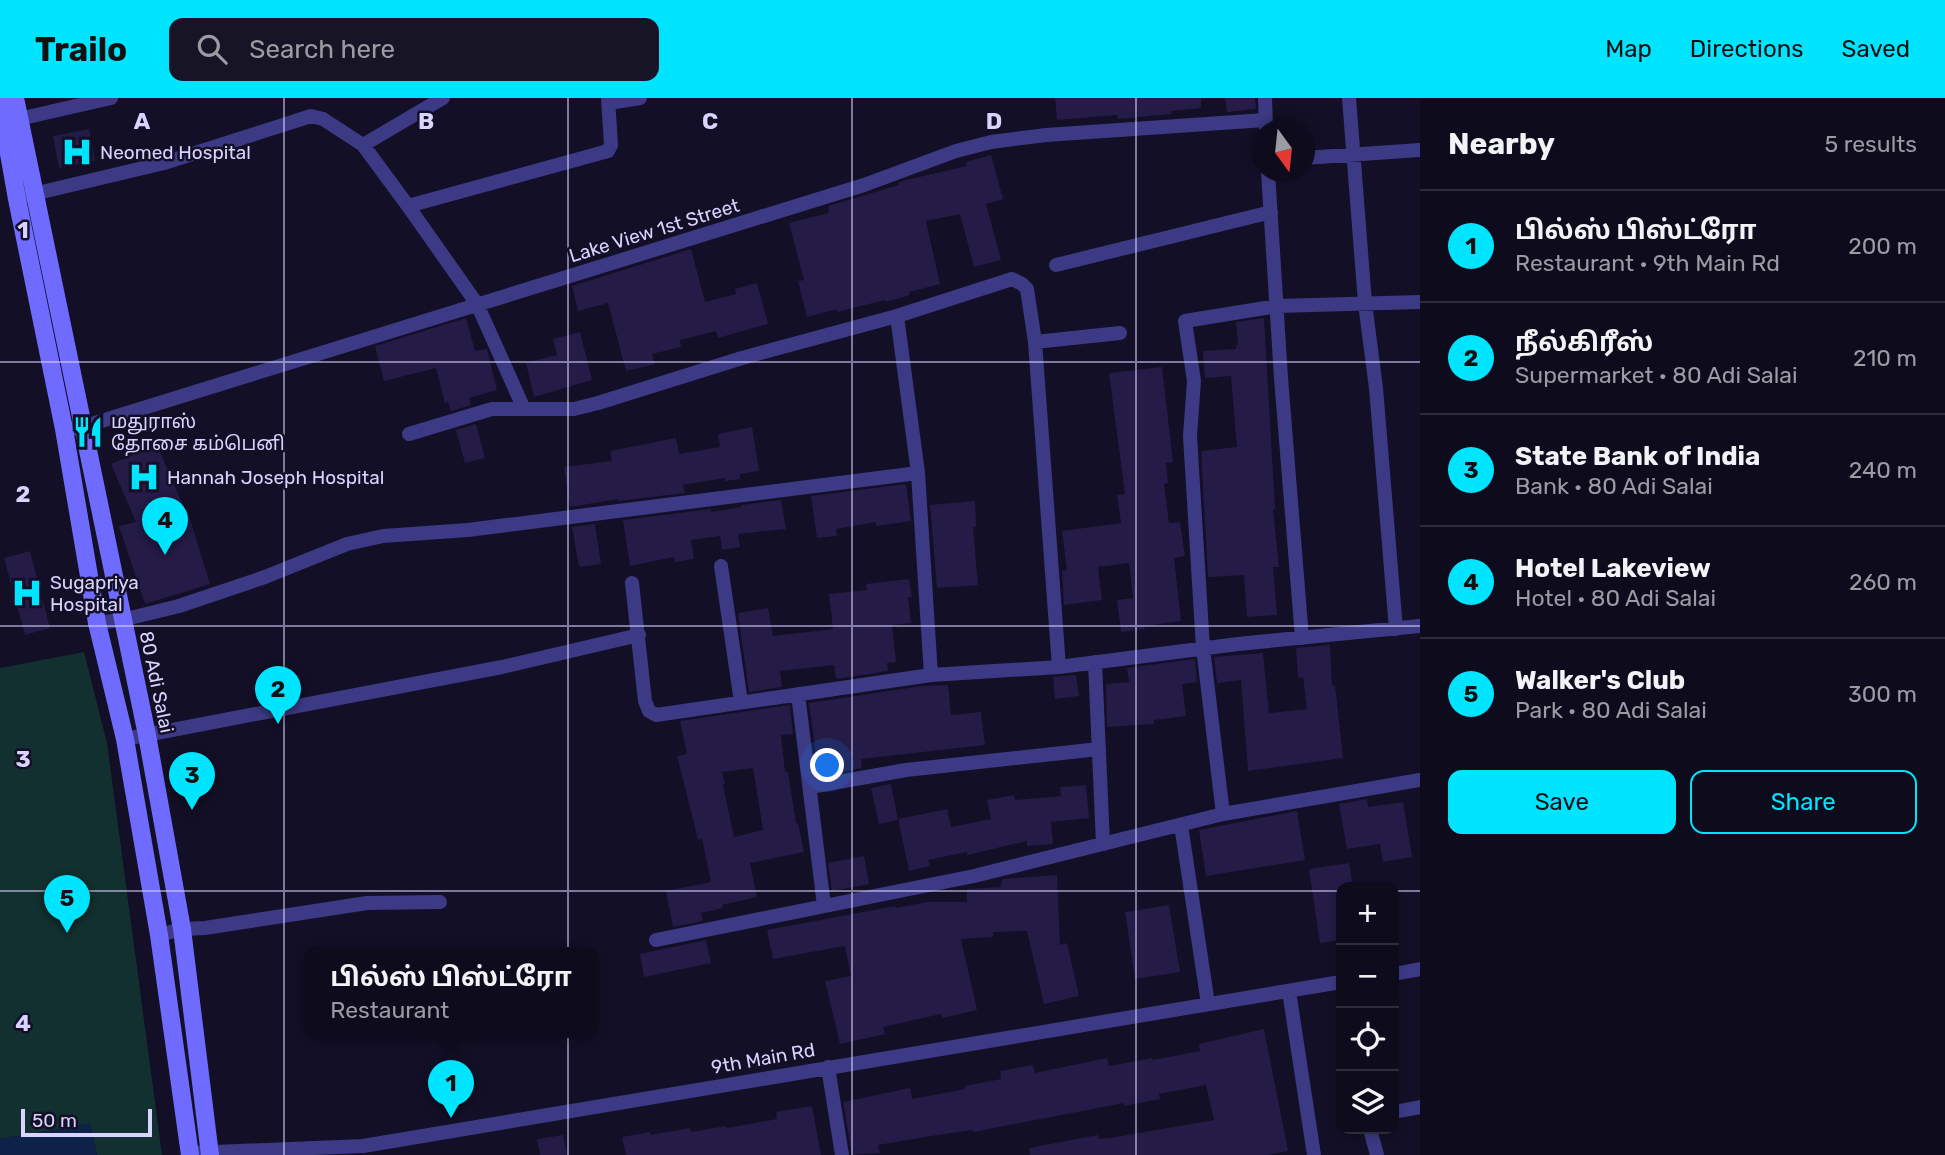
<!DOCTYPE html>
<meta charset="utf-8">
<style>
body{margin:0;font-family:Rubik,"Noto Sans Tamil",sans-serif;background:#171425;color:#f1f3f6}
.controls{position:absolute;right:21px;bottom:21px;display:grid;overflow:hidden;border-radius:14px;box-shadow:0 4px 10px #0003}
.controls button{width:63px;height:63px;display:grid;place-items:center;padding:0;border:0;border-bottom:2px solid #2e2b3b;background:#0e0b1c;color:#f1f3f6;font:35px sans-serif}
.compass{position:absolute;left:1252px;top:21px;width:63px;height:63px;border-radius:50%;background:#0e0b1c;box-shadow:0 4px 10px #0003;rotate:165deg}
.scale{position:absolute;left:21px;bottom:18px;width:131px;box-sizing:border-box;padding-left:7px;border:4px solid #d9d4ff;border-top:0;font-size:19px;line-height:24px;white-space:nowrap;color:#d9d4ff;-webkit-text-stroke:5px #130f26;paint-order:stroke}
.you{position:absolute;left:828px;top:668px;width:24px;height:24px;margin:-18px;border:5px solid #fff;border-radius:50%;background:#1a73e8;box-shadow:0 0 0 10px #1a73e833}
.badge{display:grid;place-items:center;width:46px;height:46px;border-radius:50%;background:#00e5ff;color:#111;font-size:23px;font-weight:700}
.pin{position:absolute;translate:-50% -58px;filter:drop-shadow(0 2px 4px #0008)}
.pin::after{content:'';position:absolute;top:37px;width:24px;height:21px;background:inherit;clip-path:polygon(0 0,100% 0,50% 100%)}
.popup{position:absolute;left:304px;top:849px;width:294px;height:91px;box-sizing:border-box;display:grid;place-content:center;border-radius:14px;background:#0e0b1c;filter:drop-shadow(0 2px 5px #0005);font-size:23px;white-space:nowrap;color:#9b9ba3}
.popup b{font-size:26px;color:#f1f3f6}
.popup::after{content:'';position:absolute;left:50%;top:100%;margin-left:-14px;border:14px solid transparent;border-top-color:#0e0b1c}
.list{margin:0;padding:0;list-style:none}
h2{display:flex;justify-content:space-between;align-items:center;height:91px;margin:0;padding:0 28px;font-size:30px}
h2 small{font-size:23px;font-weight:400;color:#9b9ba3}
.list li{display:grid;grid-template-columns:46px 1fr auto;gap:21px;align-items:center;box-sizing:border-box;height:112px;padding:0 28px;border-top:2px solid #2e2b3b}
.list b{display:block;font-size:26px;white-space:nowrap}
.list p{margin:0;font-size:23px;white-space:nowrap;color:#9b9ba3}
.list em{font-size:23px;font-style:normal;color:#9b9ba3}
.actions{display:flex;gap:14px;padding:21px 28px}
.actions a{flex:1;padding:16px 0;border:2px solid #00e5ff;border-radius:14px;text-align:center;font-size:24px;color:#00e5ff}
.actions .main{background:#00e5ff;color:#111}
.icon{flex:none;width:38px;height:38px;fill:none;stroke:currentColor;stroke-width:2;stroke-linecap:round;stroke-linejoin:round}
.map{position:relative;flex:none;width:1420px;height:1057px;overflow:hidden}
header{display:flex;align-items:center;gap:42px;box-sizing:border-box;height:98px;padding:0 35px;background:#00e5ff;color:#111}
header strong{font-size:33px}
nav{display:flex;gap:38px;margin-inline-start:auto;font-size:24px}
.search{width:490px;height:63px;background:#171425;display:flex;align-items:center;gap:18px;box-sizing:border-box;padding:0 24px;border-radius:14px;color:#9b9ba3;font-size:26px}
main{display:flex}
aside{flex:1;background:#0e0b1c}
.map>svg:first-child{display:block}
.green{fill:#12302f}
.water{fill:#0c2248}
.building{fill:#241b47;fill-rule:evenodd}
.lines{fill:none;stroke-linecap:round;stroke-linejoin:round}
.street{stroke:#3d3a85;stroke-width:14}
.secondary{stroke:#6f6bff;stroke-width:18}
.grid{fill:none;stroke:#d9d4ff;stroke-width:2;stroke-opacity:0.55}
.labels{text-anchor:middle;stroke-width:5;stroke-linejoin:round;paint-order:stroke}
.poi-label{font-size:19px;fill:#d9d4ff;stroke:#130f26;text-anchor:start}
.street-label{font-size:19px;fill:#d9d4ff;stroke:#130f26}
.grid-label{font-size:23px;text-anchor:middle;font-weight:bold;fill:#d9d4ff;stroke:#130f26;stroke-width:5;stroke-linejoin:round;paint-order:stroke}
</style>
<header>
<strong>Trailo</strong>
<div class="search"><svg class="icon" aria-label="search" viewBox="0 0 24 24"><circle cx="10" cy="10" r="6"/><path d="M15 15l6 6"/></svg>Search here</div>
<nav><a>Map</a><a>Directions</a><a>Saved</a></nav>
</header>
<main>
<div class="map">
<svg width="1420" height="1057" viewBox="0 0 1420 1057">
<rect width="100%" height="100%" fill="#130f26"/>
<!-- green -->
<path class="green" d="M84,554l23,91 55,412h-65l-7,-31 -90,15v-471z"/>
<!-- water -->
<path class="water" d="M90,1026l7,31h-97v-16z"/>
<!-- building -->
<path class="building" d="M1055,0h146v10l-30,3 1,3 -54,5 -1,-4 -60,5z
M1225,0h30l1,11 -29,3z
M89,31l6,32 -36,7 -6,-32z
M991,57l12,44 -17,5 15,56 -27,7 -14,-53 -34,7 14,63 -31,8 1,3 -24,7 -1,-2 -48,12v-3l-30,8 -9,-36 6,-1 -15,-57 40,-10 -1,-7 71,-21 -1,-2 8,-3 61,-14 -1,-4z
M691,151l14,53 31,-8 -1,-5 22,-6 11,41 -50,14 -2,-7 -36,9 1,7 -29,7 3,10 -29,7 -18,-68 -30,8 -6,-25z
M466,220l9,33 12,-2 10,41 -28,8 2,7 -20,6 -3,-9 -3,1 -9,-35 -52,13 -9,-35z
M1264,220l11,191h-2l6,58h-6l4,48 -30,2 -3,-42 -36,2 -7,-126 36,-4 -6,-71 -26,2 -2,-27 33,-2v-4h2l-2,-23z
M580,234l12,48 -58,17 -8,-34 31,-8 -4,-16z
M1162,269l11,95 -7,1 2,20 -4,1 5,39 11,-1 5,34 -11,2 7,63 -37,5 1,3 -24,3 -4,-32 16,-2 -4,-35 -31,4 4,33 -38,5 -2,-34 5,-1 -5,-39 59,-8 -4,-28 8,-1 -16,-121z
M476,326l9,34 -20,5 -9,-33z
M752,329l7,44 -19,3v5l-15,2v-3l-42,7 2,8 -67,8v-2l-48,8 -6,-40 48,-6 -2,-10 66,-13 3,16 41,-7 -2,-13z
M157,347l28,65 2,-1 23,75 -65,20 -26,-78 17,-4 -25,-58z
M906,386l5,37 -35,5v-4l-40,7 1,7 -20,2 -6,-42z
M781,402l5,29 -48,5 2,13 -18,3 -2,-14 -29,4 3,19 -19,3 -1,-5 -44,9 -7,-46 88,-11v3l30,-5v-2z
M975,403l1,26h-3l5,58 -41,3 -7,-83z
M595,426l6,40 -22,3 -7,-40z
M30,453l20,77 -25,7 -21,-77z
M909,481l3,18h-4l3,26 -19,2 4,37 -9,1 1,8 -52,8 -2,-14 -54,6 2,16 -33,5 -11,-79 30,-5 5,28 60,-7 -4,-35 38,-4 -1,-6z
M1330,547l2,41 3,-1 8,73 -95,13 -7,-91 -24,3 -3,-26 49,-4 6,60 38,-4 -4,-32 -5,1 -2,-30z
M1195,561l2,23 -15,2 4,32 -32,4v4l-47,3 -1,-43 23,-2 -2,-14z
M1076,577l3,21 -24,3 -2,-22z
M948,587l3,30 30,-3 4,33 -124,14 1,9 -43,8 -10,-73 113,-17z
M790,607l3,29 -12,1 4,37h3l8,51h2l6,29 -54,11 7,34 -35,8 1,3 -22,5 2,8 -30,6 -7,-36 45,-9 -9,-43 -4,1 -21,-84 10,-2 -7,-33zM753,670l10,62 -29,7 -11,-52 2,-1 -3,-12z
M891,686l7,36 -19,4 -8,-36z
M1086,687l3,33 -38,4 2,22 -26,2v-5l-60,14v-3l-39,8 2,6 -21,5 -11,-52 49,-10 4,18 40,-8 -4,-19 27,-5 1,5 46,-4 -1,-9z
M1367,701l1,8 35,-5 9,55 -29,5 -3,-18 -33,5 -8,-45z
M1297,713l8,49 -99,16 -7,-46z
M864,758l5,28 -37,7 -4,-28z
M1349,765l4,24h-12v53l-21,3 -11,-74z
M1057,777l3,70 7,-2 12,53 -35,8 -17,-73 -34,1v5l-32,2 16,71 -35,8 -1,-4 -58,13 2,7 -45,10 -15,-63 26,-5 -6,-30 -72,13 -6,-29 128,-24 1,2 31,-6h40v-13l34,-2 1,-8z
M1169,807l11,67 -45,7 -10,-67z
M706,842l5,23 -67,14 -4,-23z
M1264,931l24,122 -20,4h-238l-1,-7 69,-13 1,4 11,-1 104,-18 -8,-35 -47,9 1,5 -36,7v-3l-151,29v-2l-42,6 -53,9 2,8 -28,2 -9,-53 67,-14 2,11 53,-10v-3l36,-7 -1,-8 33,-6 2,8 72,-15 2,8 43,-8 1,2 47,-9 -1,-7z
M812,1008l9,49h-195l-4,-18 28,-5v3l40,-7 1,4 35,-6 1,2 50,-9 -1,-7z
M563,1037l4,20h-27l-3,-16z"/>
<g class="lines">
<!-- street -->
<path class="street" d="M1265,0l1,30
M1349,0l16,205 11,85 20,241
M609,5l31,-5
M10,23l101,-23
M363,47l80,-47
M1304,60l116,-8
M1268,74l13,206 21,260
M25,98l139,-33 147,-47 12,3 40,26 45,61 69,98 47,105
M408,108l200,-55 3,-6 -3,-47
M1056,167l215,-53
M73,330l9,-1 782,-242 92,-34 35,-9 55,-7 219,-15
M409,336l83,-25h82l24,-6 144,-45 155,-42
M721,468l20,136
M632,485l13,118 4,10 7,4 275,-40 128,-8 179,-23 182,-18
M97,525l25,-3 57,-14 86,-29 82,-33 36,-8 85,-6 450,-57
M1095,564l8,182
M1059,569l-24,-325 85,-9
M931,577l-13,-202 -21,-157 115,-37 10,5 5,5 8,53
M798,596l26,212
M125,641l377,-72 137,-32
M810,689l96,-17 193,-21
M1223,716l-20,-166 -13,-212 4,-55 -9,-60 92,-15 143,-4
M1181,727l27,179
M159,837l23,-6 23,-1 162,-25 73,-1
M656,842l318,-64 249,-62 197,-34
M1394,876l26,-5
M1289,893l25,164
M828,969l14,88
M1394,1014l26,-5
M1370,1031l7,26
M190,1055l173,-7 978,-164"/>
<!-- secondary -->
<path class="secondary" d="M15,0l132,637 35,194 28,226
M0,5l17,96 47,230 33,194 28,116 34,196 31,220"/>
</g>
<!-- grid -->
<path class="grid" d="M284,0v1057M568,0v1057M852,0v1057M1136,0v1057M0,264h1420M0,528h1420M0,793h1341M1394,793h26"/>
<!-- icons -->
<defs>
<symbol id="hospital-bare" viewBox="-9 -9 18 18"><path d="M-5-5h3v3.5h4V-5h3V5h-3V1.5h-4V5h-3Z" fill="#00e5ff" stroke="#130f26" stroke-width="2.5" paint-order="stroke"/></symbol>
<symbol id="restaurant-bare" viewBox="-9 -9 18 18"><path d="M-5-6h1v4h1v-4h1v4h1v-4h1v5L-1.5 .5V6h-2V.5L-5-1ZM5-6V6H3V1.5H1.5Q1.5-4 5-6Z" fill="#00e5ff" stroke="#130f26" stroke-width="2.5" paint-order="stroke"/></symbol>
</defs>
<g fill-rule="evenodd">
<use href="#hospital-bare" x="55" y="32" width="44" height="44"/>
<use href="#restaurant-bare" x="66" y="312" width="44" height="44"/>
<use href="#hospital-bare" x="122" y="357" width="44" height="44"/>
<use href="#hospital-bare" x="5" y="473" width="44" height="44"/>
</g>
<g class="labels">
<!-- poi labels -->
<g class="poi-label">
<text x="100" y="61">Neomed Hospital</text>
<text x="111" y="330">மதுராஸ்<tspan x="111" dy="22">தோசை கம்பெனி</tspan></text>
<text x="167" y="386">Hannah Joseph Hospital</text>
<text x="50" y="491">Sugapriya<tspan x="50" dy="22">Hospital</tspan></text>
</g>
<!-- street labels -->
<g class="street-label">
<text transform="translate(654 132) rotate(-17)" y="7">Lake View 1st Street</text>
<text transform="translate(157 584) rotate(78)" y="7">80 Adi Salai</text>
<text transform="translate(763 960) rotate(-10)" y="7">9th Main Rd</text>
</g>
</g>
<g class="grid-label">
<text x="142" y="31">A</text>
<text x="426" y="31">B</text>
<text x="710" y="31">C</text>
<text x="994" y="31">D</text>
<text x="23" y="140">1</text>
<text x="23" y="404">2</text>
<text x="23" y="669">3</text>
<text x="23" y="933">4</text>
</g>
</svg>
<div class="controls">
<button>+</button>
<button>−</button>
<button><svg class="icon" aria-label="locate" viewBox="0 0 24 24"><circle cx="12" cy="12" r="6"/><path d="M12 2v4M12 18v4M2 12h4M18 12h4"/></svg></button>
<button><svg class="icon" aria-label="layers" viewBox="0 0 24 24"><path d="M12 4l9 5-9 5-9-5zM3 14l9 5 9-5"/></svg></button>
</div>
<svg class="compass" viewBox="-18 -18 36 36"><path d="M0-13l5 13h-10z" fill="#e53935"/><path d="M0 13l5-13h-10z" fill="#9b9ba3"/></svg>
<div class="scale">50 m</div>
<div class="you"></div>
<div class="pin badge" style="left:451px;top:1020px">1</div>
<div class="popup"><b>பில்ஸ் பிஸ்ட்ரோ</b>Restaurant</div>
<div class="pin badge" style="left:278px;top:626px">2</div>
<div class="pin badge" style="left:192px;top:712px">3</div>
<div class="pin badge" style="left:165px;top:457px">4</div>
<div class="pin badge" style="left:67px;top:835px">5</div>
</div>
<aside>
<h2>Nearby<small>5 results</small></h2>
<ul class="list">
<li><span class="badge">1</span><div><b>பில்ஸ் பிஸ்ட்ரோ</b><p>Restaurant · 9th Main Rd</p></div><em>200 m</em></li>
<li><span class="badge">2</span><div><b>நீல்கிரீஸ்</b><p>Supermarket · 80 Adi Salai</p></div><em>210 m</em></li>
<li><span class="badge">3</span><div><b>State Bank of India</b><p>Bank · 80 Adi Salai</p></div><em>240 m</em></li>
<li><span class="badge">4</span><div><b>Hotel Lakeview</b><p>Hotel · 80 Adi Salai</p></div><em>260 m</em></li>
<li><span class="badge">5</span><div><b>Walker's Club</b><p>Park · 80 Adi Salai</p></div><em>300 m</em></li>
</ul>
<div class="actions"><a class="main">Save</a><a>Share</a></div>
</aside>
</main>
